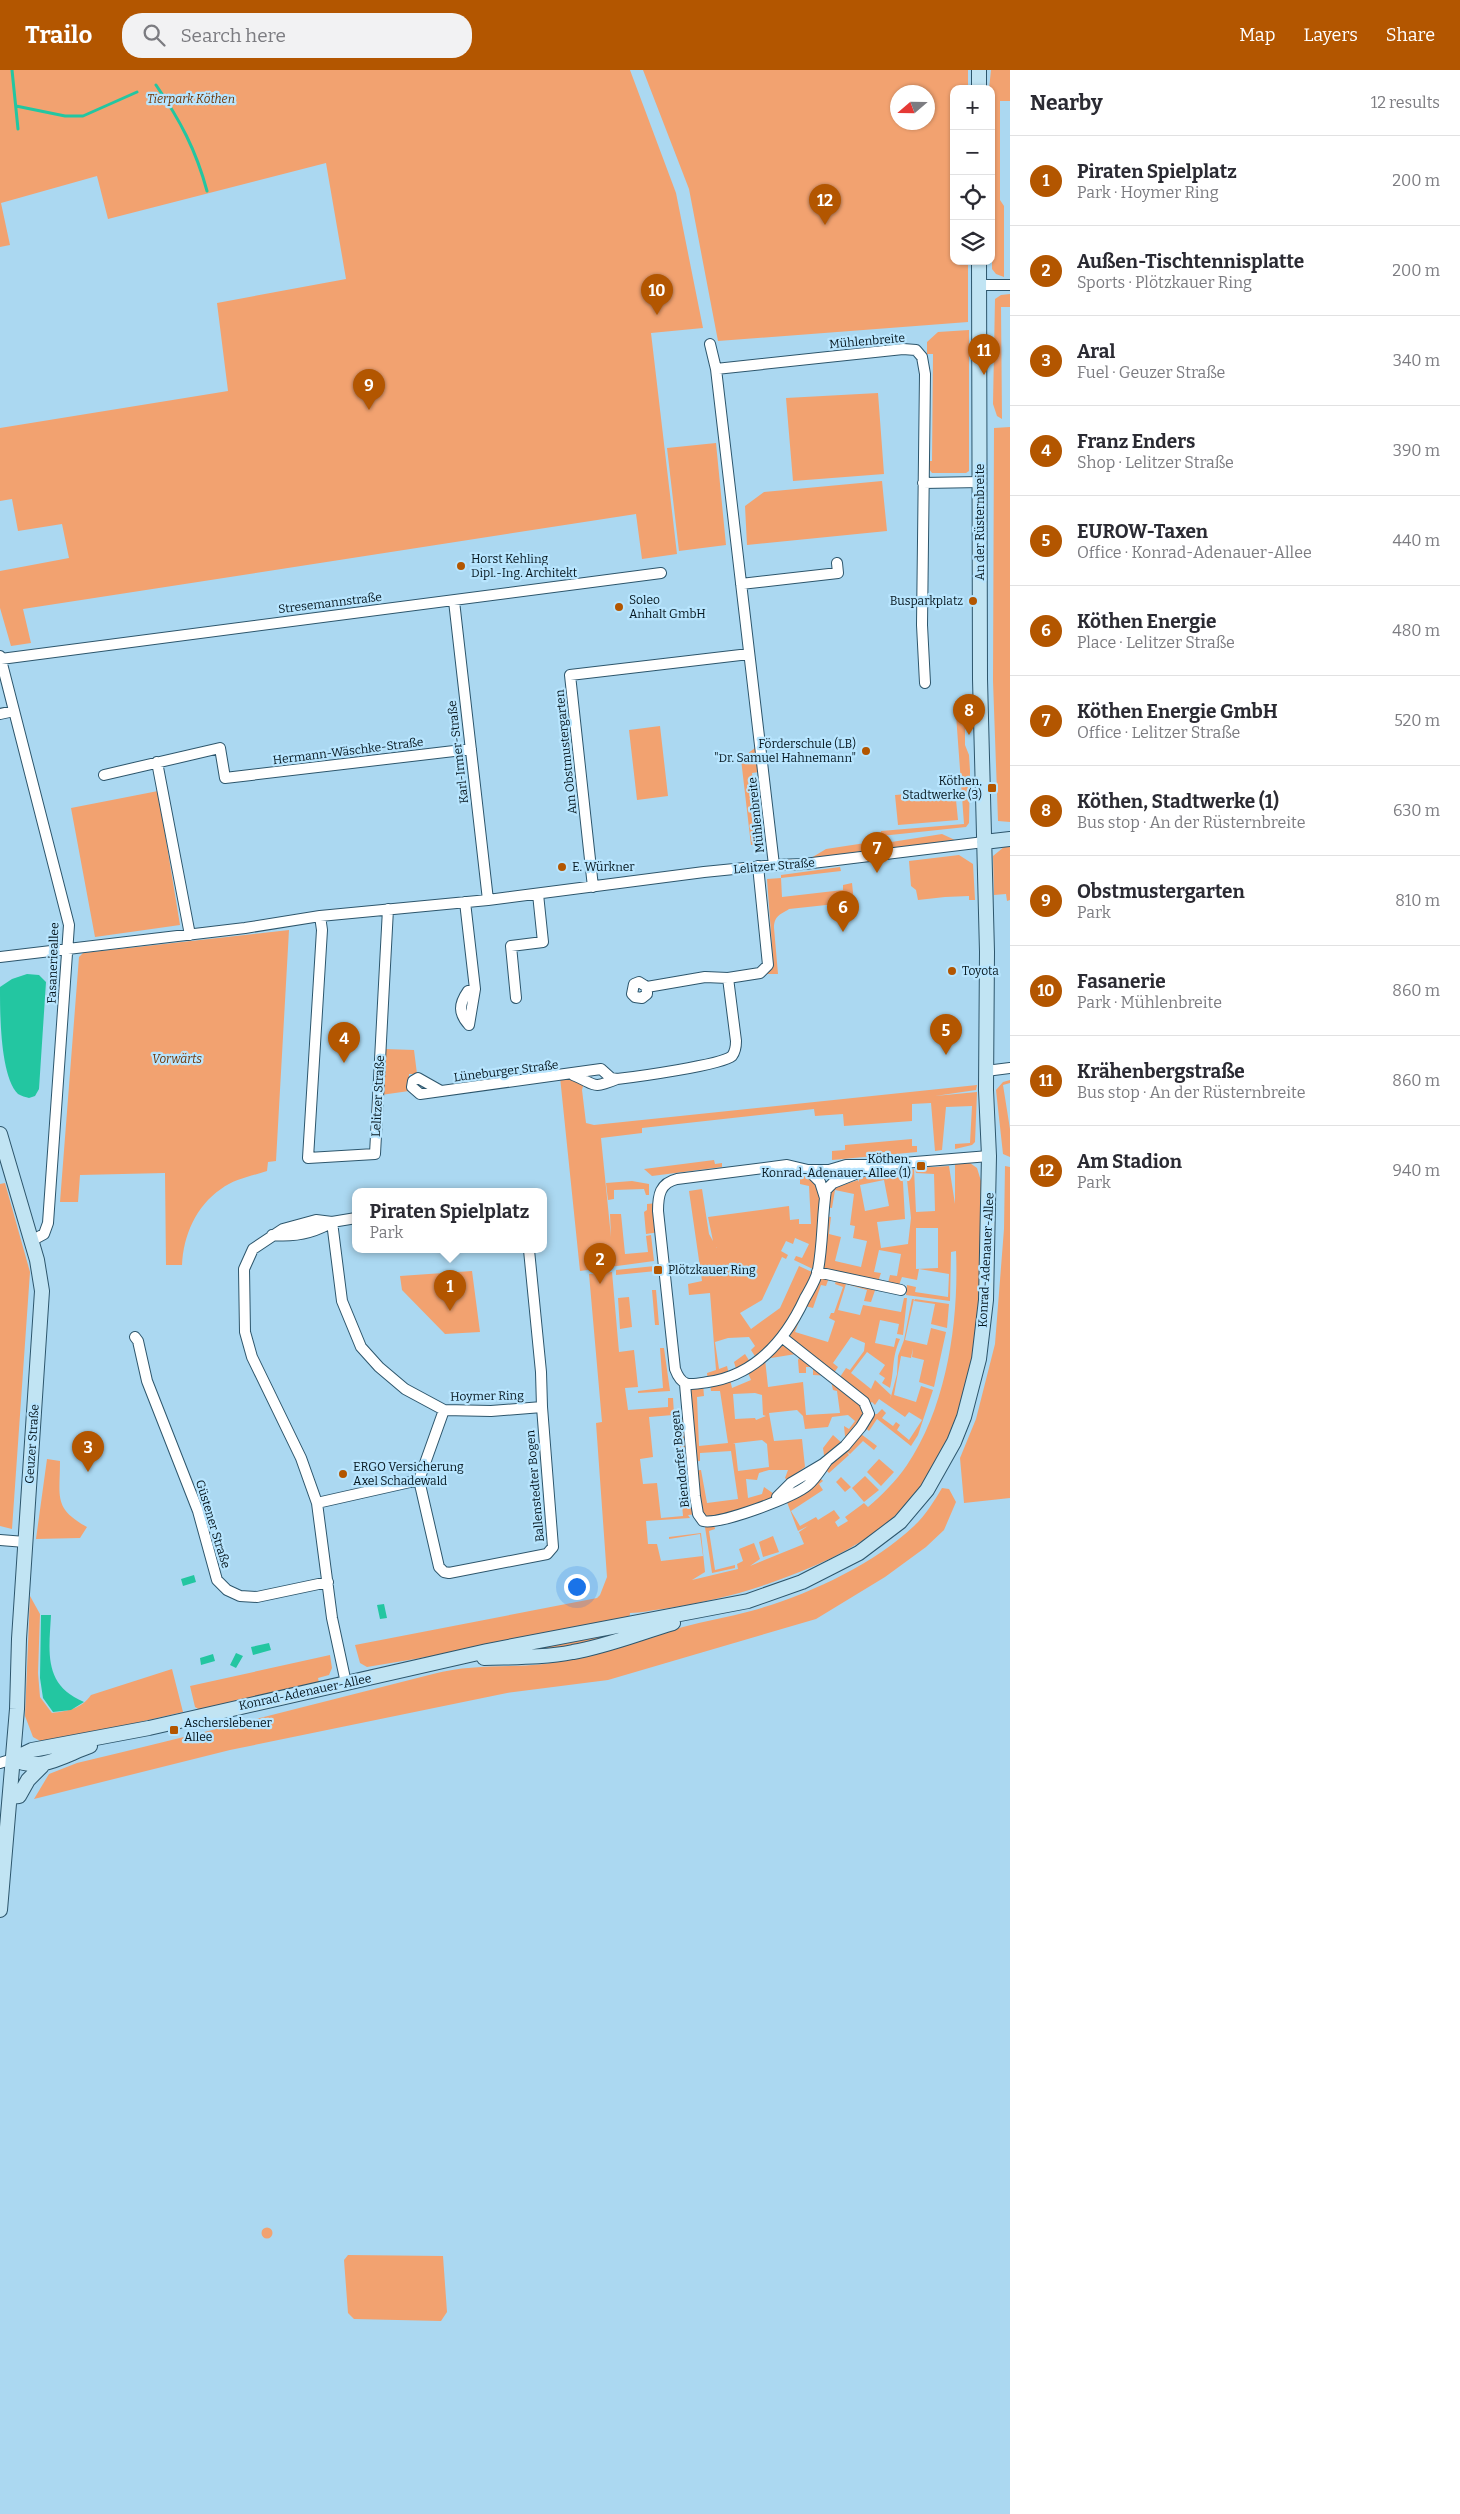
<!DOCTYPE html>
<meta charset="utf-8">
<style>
body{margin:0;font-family:Bitter,serif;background:#f2f2f3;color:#2b2b33}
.controls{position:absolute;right:15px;top:15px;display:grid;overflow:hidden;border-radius:10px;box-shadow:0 1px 4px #0004}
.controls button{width:45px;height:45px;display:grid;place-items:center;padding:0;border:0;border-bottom:1px solid #e1e1e2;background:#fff;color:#2b2b33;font:25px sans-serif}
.compass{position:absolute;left:890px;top:15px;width:45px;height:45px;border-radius:50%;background:#fff;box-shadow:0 1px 4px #0004;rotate:250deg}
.you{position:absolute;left:576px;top:1516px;width:18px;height:18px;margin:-12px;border:4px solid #fff;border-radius:50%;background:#1a73e8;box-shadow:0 0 0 8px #1a73e833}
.badge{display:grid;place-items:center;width:32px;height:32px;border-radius:50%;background:#b35600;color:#fff;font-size:16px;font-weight:700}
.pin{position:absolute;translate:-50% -41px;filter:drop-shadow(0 1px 2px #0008)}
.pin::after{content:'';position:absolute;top:26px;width:18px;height:15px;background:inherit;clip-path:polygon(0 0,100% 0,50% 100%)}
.popup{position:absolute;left:352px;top:1118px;width:195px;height:65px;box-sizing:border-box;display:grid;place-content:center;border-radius:10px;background:#fff;filter:drop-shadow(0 1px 4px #0005);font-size:16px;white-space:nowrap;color:#7c7c81}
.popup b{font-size:19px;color:#2b2b33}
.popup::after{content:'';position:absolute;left:50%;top:100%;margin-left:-10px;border:10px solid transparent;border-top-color:#fff}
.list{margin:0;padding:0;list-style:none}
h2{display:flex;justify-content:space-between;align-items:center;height:65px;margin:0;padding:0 20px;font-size:21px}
h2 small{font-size:16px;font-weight:400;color:#7c7c81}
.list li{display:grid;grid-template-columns:32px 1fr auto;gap:15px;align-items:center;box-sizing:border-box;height:90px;padding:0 20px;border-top:1px solid #e1e1e2}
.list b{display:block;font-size:19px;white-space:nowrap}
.list p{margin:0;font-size:16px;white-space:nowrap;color:#7c7c81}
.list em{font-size:16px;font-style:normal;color:#7c7c81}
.icon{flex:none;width:28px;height:28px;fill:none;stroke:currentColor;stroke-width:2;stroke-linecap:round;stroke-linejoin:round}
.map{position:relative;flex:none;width:1010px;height:2444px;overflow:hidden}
header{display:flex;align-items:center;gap:30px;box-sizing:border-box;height:70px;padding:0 25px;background:#b35600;color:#fff}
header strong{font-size:24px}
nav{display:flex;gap:28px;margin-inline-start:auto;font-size:18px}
.search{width:350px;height:45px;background:#f2f2f3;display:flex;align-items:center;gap:12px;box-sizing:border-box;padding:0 18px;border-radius:20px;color:#7c7c81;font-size:19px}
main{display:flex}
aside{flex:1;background:#fff}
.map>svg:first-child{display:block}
.green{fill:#f2a270;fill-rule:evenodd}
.water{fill:#23c6a1}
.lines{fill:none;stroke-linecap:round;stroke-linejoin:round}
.stream{stroke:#23c6a1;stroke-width:3}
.street-casing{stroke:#2d566c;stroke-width:12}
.secondary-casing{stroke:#2d566c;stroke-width:16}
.street{stroke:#fff;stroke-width:10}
.secondary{stroke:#c1e4f3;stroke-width:14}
.poi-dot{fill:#b35600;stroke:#b8e5fe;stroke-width:2}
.labels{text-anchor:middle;stroke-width:4.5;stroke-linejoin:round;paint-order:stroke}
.park-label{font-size:12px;font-style:italic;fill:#6f3402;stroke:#b8e5fe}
.street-label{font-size:12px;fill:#05161e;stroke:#b8e5fe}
.poi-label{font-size:12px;fill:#05161e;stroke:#b8e5fe;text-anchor:start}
</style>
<header>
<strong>Trailo</strong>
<div class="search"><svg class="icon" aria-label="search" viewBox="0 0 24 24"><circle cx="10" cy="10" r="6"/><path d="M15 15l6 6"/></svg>Search here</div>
<nav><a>Map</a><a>Layers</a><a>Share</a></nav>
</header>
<main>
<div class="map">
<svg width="1010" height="2444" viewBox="0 0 1010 2444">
<rect width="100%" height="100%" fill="#abd8f1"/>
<!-- green -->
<path class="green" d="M0,0h630l46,123 27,135 -52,5 26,221 -35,5 -6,-45 -613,95 8,34 -20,3 -11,-38v-37l69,-13 -7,-34 -44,7 -6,-32 -12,2v-73l228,-37 -11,-88 129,-24 -20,-116 -218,56 -11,-43 -96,27 9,42 -10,2z
M643,0h325v19h-14v172h14v61l-250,19 -29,-152zM898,22h30v30h-30z
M991,0h19v31h-10v99l4,6v71l-8,-3 -4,-5 -1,-180h-2z
M1010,224v13h-9l1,112 -5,-3 -4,-12 2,-105 6,-4z
M969,260v141l-3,2h-34l-3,-4v-8h3l1,-107h-6v-12l11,-10z
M878,323l6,81 -91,7 -7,-83z
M1010,357v395l-12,-1 -5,-140 1,-253z
M716,373l10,102 -47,6 -12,-103z
M882,411l5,50 -140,14 -2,-39 19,-14z
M955,631h10v44l4,10 1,16 -1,52 -3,4 -85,9v-5l83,-7z
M660,656l8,70 -31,4 -8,-70z
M756,677l3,25 -7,1 8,71 -9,1 -10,-86z
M955,720l3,30 -60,5 -3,-30z
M158,721l22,134 -85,12 -24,-129z
M942,764l13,6 -69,9 -1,-6z
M872,772l-1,8 -60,8 15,-9z
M1010,776v54l-3,1 -1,-7 -12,1 -1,-39 11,-9z
M959,785l14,9 2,36h-6v-4l-24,1 -27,3 -2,-10 -5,-4 -2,-25z
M840,797l1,4 -60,7 1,19 61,-7v-5l9,-2 2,19 -65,7c-7,5 -15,6 -15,19l4,46h-12l6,-6 1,-8 -6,-81 14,-1v-3z
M289,860l-13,231 -8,1 -1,9c-15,5 -33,8 -46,18 -25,17 -38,47 -39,76h-16l-1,-92 -85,2 -2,27h-18l19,-245 4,-4z
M384,979l30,1 3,24h-8v17l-28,4z
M573,1005l11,7 -2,8 4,33 8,2 383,-40 -1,5 -41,6 42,-4 -2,50 -3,3 -17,4v-5l15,-1 2,-37 -26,1 -4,43 -7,1 -4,-48 -19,1v17l-68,5 -1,-12 -28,2 -1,-7 -172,19v5l-41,5 10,99 -1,-23h11l4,40 23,-2 -2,-16 5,-1 3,26 -74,10 -20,-194z
M1010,1010v3l-7,2 7,44v28l-7,-3 -7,-64 7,-8z
M912,1069v7h5v6l-85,8v-9l13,-1v-5z
M714,1090l1,4 7,-1v4l-70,9 -8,-7z
M970,1093l7,5 4,13c-1,116 5,259 -94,342 -33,27 -74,45 -114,59 -36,13 -72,21 -110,27 -11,1 -22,4 -33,4l-1,10 -262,44 -7,-4 -5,-18 242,-47 3,-3 7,-18 -11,-154 6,-1 -13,-148 23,-2 7,80 15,-2 4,37 -13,1 3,22 40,-3v-9h5l1,16 7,4 7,-1 -3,-33h18l1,12 -7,1 2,49 29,-3 -8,-52h-9l-1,-9h-2l-1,-9 9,-3 -6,-77 -21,2 -1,-11 14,-3 -13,-90 13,-2 7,45 8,14 -4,-7 -5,-24 81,-11 1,14 9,-1v5h12l-2,-38 -9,-2v-15l20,14 14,5 24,-8 1,2v-3l14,-5 28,-4 2,13 2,36 -28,3 4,26 27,-4 3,-26 -5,-48 8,-1 2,43 19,-1 -1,-37 -18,-1 -1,-5 34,-2 6,38v-40zM884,1110l5,26 -24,5 -5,-26zM835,1120l19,4 -4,31 5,1 -2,12 14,3 -6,26 -26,-6 6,-24 -12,-3 2,-17 -7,-1v-9l8,1zM916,1158h22v40l-22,1zM795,1168l14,6 -7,14 -6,-2 -2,4 23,11 -1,3 -17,-8 -19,42 -29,21 -11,-16 22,-13 20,-43 4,2 2,-4 -7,-4 5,-10 7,3zM879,1180l22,4 -4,22 -7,-1 -2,8 11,2 3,-8 15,3 2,-11 30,5 -1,23 -33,-5 1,-5 -9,-2 -1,10 44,6 1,-49 5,-1c3,70 -9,155 -49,214 -11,16 -25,30 -39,42l-4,-4 -19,14 3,4 -10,6 -3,-5 5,-4 -6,-8 -16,10 -2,-3 -16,9 -9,-15 32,-21 -4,-6 4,-3 -4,-4 -34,20 13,34 10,-5 -9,6 5,12 -54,22 10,-7 -6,-16 -15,6 4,12 -6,3 1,5 -46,11 13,-8 -4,-39 -32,4v2l31,-5 3,22 -42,5 -4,-17h-9l-2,-23 44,-3 -2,-3 10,-1 21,6 58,-24 -13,-9 -2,7 -14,4 -2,-19 11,1 2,-7 10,-3h19l-3,8 2,2 18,-13 -3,-28 -28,2 -5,-28 28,-3 6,6 2,13 23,-2 4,-10 16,-2 7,6 -6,8 -5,-3 1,10 5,4 12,-15 7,6 8,-12 34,27 7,-11 15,-45 -12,-4 -5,16 -22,-7 7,-39 10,2 2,-10 -1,9 12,3 -5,22 15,5 12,-55 -15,-4 -4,17 -22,-5 9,-41h-2l-8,41 -6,16 -1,18 -7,26 1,-5 -16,-15 -4,9 -20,-16 16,-21 18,13 -6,9 6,4 -3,5 8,5c5,-20 1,-28 10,-49l-4,-1 -2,9 -19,-4 5,-23 19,4 -2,10 6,1 4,-37h-3l-3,14 -38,-7 -3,10 -22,-5 8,-26 21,6 -3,11 7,1 10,-29 -7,-1zM830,1205l7,2 -2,7 8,3 -9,26h-3l-2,5 6,3 -7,21 -33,-10 10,-26 8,2 8,-23 5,1zM749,1267l6,9 -4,4 7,11 -6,4 -7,-11 -11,8 3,10 9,-4 5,12 -19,8 -5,-22 -8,3 -4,-27 13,-4zM851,1267l14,6 -1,8 -14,19 -4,-2 -8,12 -7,1 2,9 4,1 3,22 -34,2 -3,-33 -35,5 -3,-28 37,-6 -4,7 1,13h7v-6h7v8l19,1 6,-9 -5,-4zM755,1323l7,2 1,20 3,1 -10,4 -1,-2 -20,1 -2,-25zM879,1329l26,18 4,-5 13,8 -13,20 -12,-10 3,-5 -4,-3 -3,4 -11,-8 4,-5 -4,-4 -5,5h-8l-2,-9 5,-3 3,3zM673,1345l3,40 3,1v7l21,-2v-8l31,-2 7,48 -31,4 -6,-33 -18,2 1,9h-4l3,35 -22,2 -4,-35 -14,1 -3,-25 13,-2 -4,-40zM762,1370l5,4 2,23 -31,4 -3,-27h-2l3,-1z
M1005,1096l5,1v331l-46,5 -4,-45 16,-39 19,-75 9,-115z
M632,1111l17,3v11h-3l-2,-6 -30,1v9l-6,1 -2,-17z
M5,1113l25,89 -18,257 -12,-3v-342z
M658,1133l2,29 -14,2 -2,-22 3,-2v-6z
M655,1196l1,5 -40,4v-5z
M472,1201l8,61 -35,2 -43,-44 -2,-14z
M652,1220h4l3,35h-4z
M629,1227l3,30 -12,2 -2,-31z
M915,1229l34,5 -2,24 -16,-4 4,-20 -21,-3z
M663,1271l7,50 -32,2v-2l25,-3 -3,-40h4z
M861,1364l16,12 -3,4 -11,-9 -13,13 -3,-2 2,3 -20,18 -6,-6 6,-8 -5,-4 -1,-7 10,-13 11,10z
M47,1389l13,2c0,36 -7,47 27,66l-7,11 -44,1z
M879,1389l15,13 -13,14 -14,-14z
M865,1406l14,14 -15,12 -12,-14z
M841,1407l10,10 -6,5 -9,-10z
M942,1418l7,1 7,13 -12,28 -18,17 -41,30 -69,42 -208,61 -101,13 -277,57 -196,49 15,-25 28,-11c119,-28 238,-59 356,-89 37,-10 74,-6 111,-10 48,-7 93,-24 139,-37 22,-6 46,-10 68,-16 55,-15 122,-46 163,-85 12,-11 20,-25 28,-38z
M714,1455l1,4 -6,2 6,39 20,-5v3l-23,5 -7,-46z
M773,1466l6,16 -16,5 -4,-15z
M30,1526l10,18 -2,59 2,24 12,16c16,-2 29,-4 39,-18l81,-26 11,43 -108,25 -33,5 -9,-5 -8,-21z
M657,1550l-62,22 -48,10 -59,3z
M330,1585l2,13 -3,7 -11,3 1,4 -119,28 -5,-3 -5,-21z
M261.5 2163a5.5 5.5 0 1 1 11 0a5.5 5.5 0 1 1-11 0Z
M348,2185l95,1 4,56 -6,9 -87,-2 -6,-6 -4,-53z"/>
<!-- water -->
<path class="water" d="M27,904l12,1 7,7 -7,107 -4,7 -6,2c-3,-1 -8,-2 -11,-4 -18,-18 -18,-81 -18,-107l12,-8z
M194,1505l2,7 -13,4 -2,-7z
M384,1534l3,14 -7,1 -3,-14z
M41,1545h10c-2,37 -8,70 33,87l-13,8 -18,2 -10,-14 -3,-20z
M269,1573l2,7 -18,5 -2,-8z
M236,1583l7,3 -7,12 -6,-3z
M213,1584l2,7 -14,4 -1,-7z"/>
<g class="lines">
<!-- stream -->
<path class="stream" d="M12,0l6,59
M156,15c24,35 40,65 51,106
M16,36l49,10h18l54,-24"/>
<defs>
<path id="street" d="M979,215h31
M710,274l6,25 58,496
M716,299l187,-20 13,1 6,7 3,17 -3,251 3,58
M923,413l58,-1
M741,514l97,-11 -1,-10
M454,531l34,299
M0,586l69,269 -21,298 -4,11 -13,7
M1,589l660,-86
M0,644l14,-3
M157,692l33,173
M104,705l116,-27 5,30 246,-29
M593,817l-23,-212 179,-21
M465,832l10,87 -7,2c-9,13 -10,22 1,34l6,-36
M320,846l2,14 -14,228 67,-4 13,-245
M0,887l245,-29 75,-12 168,-16 216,-28 70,-7 30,-1 180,-22
M647,917v7l-5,4 -7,-1 -3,-3 2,-10 5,-2 8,5 58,-10 23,1
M516,928l-5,-52 32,-4 -5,-48
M986,1001l24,-3
M573,1005c23,9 17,15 44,4 18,-2 105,-14 115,-23 3,-4 4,-10 4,-15l-8,-63 32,-5 8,-8 -10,-99
M441,1021l-23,-13 -5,3 -1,6 8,7 181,-25 10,9 6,1
M878,1095l-45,18 -7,7c-4,26 -3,54 -8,80 -2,10 -8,19 -13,28 -19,41 -49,77 -97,84 -18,3 -26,6 -33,-13l-17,-158c0,-16 2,-28 19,-32l110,-14 21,5h21l17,-5h32l111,-9
M808,1100l12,12 5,16
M332,1152l10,79 19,46 18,20 26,22 39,21 47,1 51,-4 -1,-35 -12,-122
M272,1165c22,2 41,-1 60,-13
M817,1202l84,18
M135,1267l3,4 9,40 51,130 19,69 10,10 13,6 17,1 71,-15
M685,1314l10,112 3,18 5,7c17,4 91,-24 105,-36 8,-7 13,-16 19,-24
M444,1340l-25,70 20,87 5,5 5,1 98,-19 6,-7 -11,-140
M777,1427l14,-14 32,-19 22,-18 16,-19 8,-13 -5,-12 -81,-64
M317,1433l102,-23
M0,1470l25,2
M346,1613l-14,-65 -15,-115 -16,-45 -49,-101 -7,-25 -1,-63 9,-20 30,-20 33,-9 16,2 24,-4
M0,1693l13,-4"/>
<path id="secondary" d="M979,19v-19
M984,772l26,-3
M0,1064l37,126 5,31 -23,348 -2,70 -17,201
M484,1588c30,-1 59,0 89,-6 34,-6 66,-19 100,-29
M13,1689l19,-9 117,-22 338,-77 261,-50 54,-19 57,-29 41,-31 27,-32 27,-48 10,-25 15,-58 7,-59 3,-144 -3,-66 1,-138 -7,-273 -1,-418
M13,1689c27,14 51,-4 77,-13
M10,1727l9,-1 9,-16 14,-14"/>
</defs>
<!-- street casing -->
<use href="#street" class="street-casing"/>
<!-- secondary casing -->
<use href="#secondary" class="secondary-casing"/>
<!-- street -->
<use href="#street" class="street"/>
<!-- secondary -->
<use href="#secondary" class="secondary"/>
</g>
<!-- markers -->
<g class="poi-dot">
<circle cx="461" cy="496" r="5"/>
<circle cx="973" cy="531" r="5"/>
<circle cx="619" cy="537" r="5"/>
<circle cx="866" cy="681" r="5"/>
<rect x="987" y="713" width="10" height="10" rx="2.5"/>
<circle cx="562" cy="797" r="5"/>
<circle cx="952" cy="901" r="5"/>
<rect x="916" y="1091" width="10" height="10" rx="2.5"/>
<rect x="653" y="1195" width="10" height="10" rx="2.5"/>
<circle cx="343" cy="1404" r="5"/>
<rect x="169" y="1655" width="10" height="10" rx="2.5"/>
</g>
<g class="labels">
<!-- park labels -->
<g class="park-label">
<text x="191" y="33">Tierpark Köthen</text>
<text x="177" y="993">Vorwärts</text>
</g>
<!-- street labels -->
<g class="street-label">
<text transform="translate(867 271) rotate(-5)" y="4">Mühlenbreite</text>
<text transform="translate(980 452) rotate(-90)" y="4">An der Rüsternbreite</text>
<text transform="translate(330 533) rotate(-7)" y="4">Stresemannstraße</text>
<text transform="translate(348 681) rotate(-7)" y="4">Hermann-Wäschke-Straße</text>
<text transform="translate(458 682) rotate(-97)" y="4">Karl-Irmer-Straße</text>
<text transform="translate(566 682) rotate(-96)" y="4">Am Obstmustergarten</text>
<text transform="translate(756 745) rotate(-96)" y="4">Mühlenbreite</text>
<text transform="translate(774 796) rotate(-5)" y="4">Lelitzer Straße</text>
<text transform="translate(53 893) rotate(-88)" y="4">Fasanerieallee</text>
<text transform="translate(506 1001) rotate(-7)" y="4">Lüneburger Straße</text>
<text transform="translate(378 1026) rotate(-87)" y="4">Lelitzer Straße</text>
<text transform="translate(986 1190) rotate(-87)" y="4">Konrad-Adenauer-Allee</text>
<text transform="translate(487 1326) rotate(-1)" y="4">Hoymer Ring</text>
<text transform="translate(32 1374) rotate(-86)" y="4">Geuzer Straße</text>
<text transform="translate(680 1389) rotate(-96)" y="4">Biendorfer Bogen</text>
<text transform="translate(535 1416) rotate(-95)" y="4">Ballenstedter Bogen</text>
<text transform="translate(213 1454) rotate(73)" y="4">Güstener Straße</text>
<text transform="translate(305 1622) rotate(-12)" y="4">Konrad-Adenauer-Allee</text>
</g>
<!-- poi labels -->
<g class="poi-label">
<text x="471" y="493">Horst Kehling<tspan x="471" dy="14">Dipl.-Ing. Architekt</tspan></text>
<text x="629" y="534">Soleo<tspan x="629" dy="14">Anhalt GmbH</tspan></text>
<text x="963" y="535" text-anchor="end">Busparkplatz</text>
<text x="856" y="678" text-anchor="end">Förderschule (LB)<tspan x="856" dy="14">"Dr. Samuel Hahnemann"</tspan></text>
<text x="982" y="715" text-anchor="end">Köthen,<tspan x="982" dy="14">Stadtwerke (3)</tspan></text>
<text x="572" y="801">E. Würkner</text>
<text x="962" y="905">Toyota</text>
<text x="911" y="1093" text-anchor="end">Köthen,<tspan x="911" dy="14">Konrad-Adenauer-Allee (1)</tspan></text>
<text x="668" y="1204">Plötzkauer Ring</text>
<text x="353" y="1401">ERGO Versicherung<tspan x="353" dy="14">Axel Schadewald</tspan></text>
<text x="184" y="1657">Ascherslebener<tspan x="184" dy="14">Allee</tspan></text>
</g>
</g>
</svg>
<div class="controls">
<button>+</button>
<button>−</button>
<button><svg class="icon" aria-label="locate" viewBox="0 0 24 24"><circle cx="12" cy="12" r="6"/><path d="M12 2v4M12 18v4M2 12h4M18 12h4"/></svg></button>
<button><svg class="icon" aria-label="layers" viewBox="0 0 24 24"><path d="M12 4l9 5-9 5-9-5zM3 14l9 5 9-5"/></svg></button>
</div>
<svg class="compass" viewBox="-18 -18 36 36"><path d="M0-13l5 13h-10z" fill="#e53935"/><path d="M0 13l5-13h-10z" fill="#7c7c81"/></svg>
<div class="you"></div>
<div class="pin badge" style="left:450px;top:1241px">1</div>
<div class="popup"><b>Piraten Spielplatz</b>Park</div>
<div class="pin badge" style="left:600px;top:1214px">2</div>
<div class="pin badge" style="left:88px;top:1402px">3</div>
<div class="pin badge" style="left:344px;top:993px">4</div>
<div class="pin badge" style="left:946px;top:985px">5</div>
<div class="pin badge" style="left:843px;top:862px">6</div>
<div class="pin badge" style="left:877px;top:803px">7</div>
<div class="pin badge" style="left:969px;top:665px">8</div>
<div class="pin badge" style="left:369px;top:340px">9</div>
<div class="pin badge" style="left:657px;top:245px">10</div>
<div class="pin badge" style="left:984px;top:305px">11</div>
<div class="pin badge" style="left:825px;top:155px">12</div>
</div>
<aside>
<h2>Nearby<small>12 results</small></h2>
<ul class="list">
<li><span class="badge">1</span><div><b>Piraten Spielplatz</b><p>Park · Hoymer Ring</p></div><em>200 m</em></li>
<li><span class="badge">2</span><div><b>Außen-Tischtennisplatte</b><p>Sports · Plötzkauer Ring</p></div><em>200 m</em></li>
<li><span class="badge">3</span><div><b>Aral</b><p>Fuel · Geuzer Straße</p></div><em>340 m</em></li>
<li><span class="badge">4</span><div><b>Franz Enders</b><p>Shop · Lelitzer Straße</p></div><em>390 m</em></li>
<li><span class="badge">5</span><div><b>EUROW-Taxen</b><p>Office · Konrad-Adenauer-Allee</p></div><em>440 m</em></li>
<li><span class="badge">6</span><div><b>Köthen Energie</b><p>Place · Lelitzer Straße</p></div><em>480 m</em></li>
<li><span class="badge">7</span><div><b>Köthen Energie GmbH</b><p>Office · Lelitzer Straße</p></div><em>520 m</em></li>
<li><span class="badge">8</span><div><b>Köthen, Stadtwerke (1)</b><p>Bus stop · An der Rüsternbreite</p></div><em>630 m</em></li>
<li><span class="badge">9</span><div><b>Obstmustergarten</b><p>Park</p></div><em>810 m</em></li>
<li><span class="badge">10</span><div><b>Fasanerie</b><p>Park · Mühlenbreite</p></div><em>860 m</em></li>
<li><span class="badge">11</span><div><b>Krähenbergstraße</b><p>Bus stop · An der Rüsternbreite</p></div><em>860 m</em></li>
<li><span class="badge">12</span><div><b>Am Stadion</b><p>Park</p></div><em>940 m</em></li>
</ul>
</aside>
</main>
